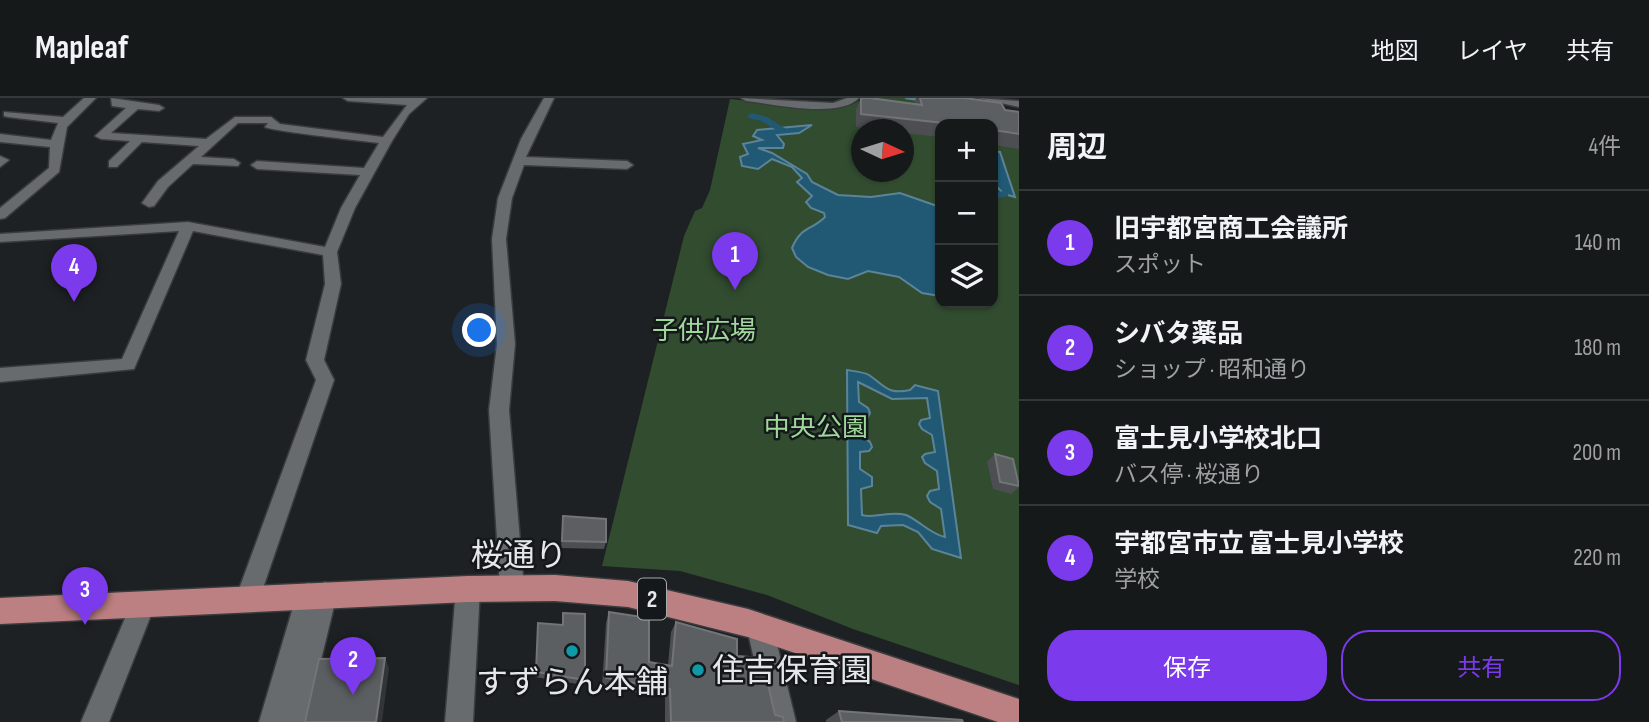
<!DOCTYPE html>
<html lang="ja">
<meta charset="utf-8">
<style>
body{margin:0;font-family:"Sofia Sans Condensed","Noto Sans JP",sans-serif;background:#1f2223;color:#f1f3f6}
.controls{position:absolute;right:21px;top:21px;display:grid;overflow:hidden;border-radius:14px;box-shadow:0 2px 5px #0004}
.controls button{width:63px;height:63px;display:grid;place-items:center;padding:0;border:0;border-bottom:2px solid #353839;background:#16191a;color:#f1f3f6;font:35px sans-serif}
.compass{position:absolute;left:851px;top:21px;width:63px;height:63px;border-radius:50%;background:#16191a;box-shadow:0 2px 5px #0004;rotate:94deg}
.you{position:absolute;left:480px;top:233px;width:24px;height:24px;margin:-18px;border:5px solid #fff;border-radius:50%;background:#1a73e8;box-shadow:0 0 0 10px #1a73e833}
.badge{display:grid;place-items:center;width:46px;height:46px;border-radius:50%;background:#7c3aed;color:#fff;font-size:23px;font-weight:700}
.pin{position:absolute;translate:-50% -58px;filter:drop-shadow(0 2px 4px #0008)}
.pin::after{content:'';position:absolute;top:37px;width:24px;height:21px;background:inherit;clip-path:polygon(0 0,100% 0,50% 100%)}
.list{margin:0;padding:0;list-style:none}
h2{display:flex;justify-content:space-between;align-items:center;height:91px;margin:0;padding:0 28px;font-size:30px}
h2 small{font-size:23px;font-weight:400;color:#9ea0a2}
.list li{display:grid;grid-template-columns:46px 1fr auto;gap:21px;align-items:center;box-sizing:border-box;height:105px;padding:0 28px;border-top:2px solid #353839}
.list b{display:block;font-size:26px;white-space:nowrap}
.list p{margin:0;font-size:23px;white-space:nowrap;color:#9ea0a2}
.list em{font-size:23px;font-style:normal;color:#9ea0a2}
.actions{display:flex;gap:14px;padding:21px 28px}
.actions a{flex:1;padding:16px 0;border:2px solid #7c3aed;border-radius:28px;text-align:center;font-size:24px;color:#7c3aed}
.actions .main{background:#7c3aed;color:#fff}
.icon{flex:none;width:38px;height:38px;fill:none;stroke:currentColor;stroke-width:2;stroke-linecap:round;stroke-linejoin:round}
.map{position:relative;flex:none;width:1019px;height:624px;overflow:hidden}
header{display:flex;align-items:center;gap:42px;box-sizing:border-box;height:98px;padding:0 35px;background:#16191a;border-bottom:2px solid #353839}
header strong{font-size:33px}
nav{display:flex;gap:38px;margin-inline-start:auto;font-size:24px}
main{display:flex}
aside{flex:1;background:#16191a}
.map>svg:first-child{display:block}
.green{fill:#324c30;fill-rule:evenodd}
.water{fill:#215975;stroke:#5c8498;stroke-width:2;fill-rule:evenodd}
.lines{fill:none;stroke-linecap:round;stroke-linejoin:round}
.stream{stroke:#5c8498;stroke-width:2.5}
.canal{fill:#215975;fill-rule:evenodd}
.minor-casing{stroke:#393b3d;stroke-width:3}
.major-casing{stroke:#393b3d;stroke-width:3}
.minor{fill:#676b6e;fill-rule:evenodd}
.major{fill:#bd8082;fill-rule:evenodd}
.wall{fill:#4c4e51}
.shaded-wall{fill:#323538}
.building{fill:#5c5f62;stroke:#727477;stroke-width:2}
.culture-dot{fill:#0f9aa8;stroke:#15181a;stroke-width:2.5}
.labels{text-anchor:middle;stroke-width:5;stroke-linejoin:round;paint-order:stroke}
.shield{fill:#15181a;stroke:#a7a9ab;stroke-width:2}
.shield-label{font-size:24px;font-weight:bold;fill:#e5e7e9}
.park-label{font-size:26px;fill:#9fd89a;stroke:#15181a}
.near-street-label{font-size:32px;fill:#e5e7e9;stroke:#15181a}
.near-poi-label{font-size:32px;fill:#e5e7e9;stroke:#15181a;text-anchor:start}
</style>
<header>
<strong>Mapleaf</strong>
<nav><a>地図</a><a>レイヤ</a><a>共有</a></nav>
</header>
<main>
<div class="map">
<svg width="1019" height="624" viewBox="0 0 1019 624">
<rect width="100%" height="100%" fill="#1e2123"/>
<!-- green -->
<path class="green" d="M863,0h66l90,14v573l-166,-56 -86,-34 -87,-24 -78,-5 82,-330 11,-25 7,-3 8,-18 20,-91c31,3 110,21 133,-1zM940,26h53v179h-53zM862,32h42v42h-42z"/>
<!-- water -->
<path class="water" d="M812,27l-13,8 -22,2 7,9 -1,4h-25l14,5 35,21 5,8 26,13 33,2 29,-4 40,14v89l-18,-3 -23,-16 -31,-6 -20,8 -20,-4 -20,-8 -12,-10 -4,-9c9,-22 19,-17 33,-31l-1,-4 -13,-5 -5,-6 6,-6 -15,-14 5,-4 -10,-11 -20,-8 -14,10 -16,-3 -2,-9 8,-3 -5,-10 19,-4 -9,-4 4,-6z
M993,53l7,1 15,45 -11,-3 -11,-11z
M847,272c6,1 17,2 22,5 16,11 19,20 41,15l5,-5 23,6 23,167 -29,-9 -14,-17 -15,-7 -22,1 -4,7 -29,-8zM858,284l34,17 35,-1 3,20 -9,2 -2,4 3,5 10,6 3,17 -10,2 -3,3 3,6 12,8 2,18 -9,2 -3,5 3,6 11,7 4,28c-15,-3 -25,-16 -39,-22 -16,-5 -30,4 -44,0l-1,-26 11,-3v-9l-12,-8v-17l9,-1 3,-4 -2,-5 -11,-8v-16l9,-1 2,-4 -2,-5 -9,-6z"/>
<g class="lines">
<!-- stream -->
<path class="stream" d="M906,0l15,2"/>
<!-- canal -->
<path class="canal" d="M752,15l15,4 19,12 -8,2 -17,-10 -12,-3 -2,-2z
M1004,93l4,1v4l-15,3v-6z"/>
<defs>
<path id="minor" d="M84,0h12l-29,29 -8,45 -54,46 -5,1v-11l49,-40 1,-21 -50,-5v-8l51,6 7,-17 -50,-6 -4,-1v-4l59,5z
M111,0l48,7 5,3 -5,3 -21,-2 -27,24 95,6 29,-22h36l9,7 103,13 24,-32 -59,-4 -5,-3h84l-18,16 -17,27 -37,67 -18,44 4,32 -17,76 10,20 -75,220 -3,8 -9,4 -9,-4 -3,-8 81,-220 -10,-20 19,-76 -2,-29 -130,-24 -59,138 -134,13v-14l122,-9 57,-128 -179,11v-8l188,-12 137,25 16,-39 19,-33 -103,-6 -6,-4 6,-4 107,7 15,-25c-16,-2 -108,-12 -114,-16l3,-4h-30l-37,34 33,2 6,4 -2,3 -45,-2 -25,23 -14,19 -5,1 -7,-4 16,-22 41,-35 -57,-4 -25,25h-8v-6l21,-20 -29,-2 -6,-3 31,-28 -14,-2z
M544,0h10l-28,59 101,4 6,4 -6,4 -103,-4 -12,33 -6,41 9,105 -6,66 15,178 -3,8 -9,3 -9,-3 -3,-8 -11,-178 8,-66 -5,-105 6,-41 23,-59z
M741,0l92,5 14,-5h12c-20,21 -85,6 -113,3z
M978,0l41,3v6z
M0,58l9,4 -9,7z
M468,480l9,3 3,8 -7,133h-28l11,-133 3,-8z
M325,484l9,4 3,8 -31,128h-47l40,-135 9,-4 8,4z
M143,495l9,4 3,8 -46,117h-28l53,-125z
M760,517l9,4 4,9 23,94h-28l-21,-94 4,-9z"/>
<path id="major" d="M555,477l73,6 120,28 271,90v23h-21l-250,-85 -120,-30 -73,-6 -87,1 -468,22v-26l468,-22z"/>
</defs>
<!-- minor casing -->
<use href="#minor" class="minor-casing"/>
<!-- major casing -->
<use href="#major" class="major-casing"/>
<!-- minor -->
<use href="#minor" class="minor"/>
<!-- major -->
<use href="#major" class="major"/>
</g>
<!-- wall -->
<path class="wall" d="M861,0l53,6 2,-6h49l40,12 14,2v37l-26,-4v-21h-53v13l-36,-4v-3h-26l-22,-3v-17z
M995,356l24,33 -8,7 -18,-5 -6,-27z
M563,418l43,26 -2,7 -43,-1z
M609,514l40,50 19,3 3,-33 5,-10 61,34 38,59 9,7h-119v-25l-63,-10 4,-64z
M563,515l22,67 -1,5 -49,-8 3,-54 24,2z
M839,613l124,11h-137v-2z"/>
<!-- shaded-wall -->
<path class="shaded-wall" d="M385,560l4,10 -7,54h-6z"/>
<!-- building -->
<path class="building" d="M861,0h9l52,7 -2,-7h45l36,5 4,7 14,2v22l-26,-4v-6h-40l-92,-10z
M995,356l18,5 6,27 -19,-4z
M563,418l43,3v23l-44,-1z
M609,514l40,6v44l23,4 4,-44 61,17v17l25,2 13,57 8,2 1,5h-113l-1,-33 -64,-11z
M563,515l22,1v66l-49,-8 2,-49 25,2z
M385,560l-9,64h-71l14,-63z
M839,613l123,9 1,2h-121z"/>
<!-- markers -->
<g class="culture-dot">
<circle cx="572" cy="553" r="7"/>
<circle cx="698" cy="572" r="7"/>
</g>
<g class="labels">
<!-- shield labels -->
<rect class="shield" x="638" y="480.5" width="28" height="41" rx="5"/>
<g class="shield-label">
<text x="652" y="509">2</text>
</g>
<!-- park labels -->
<g class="park-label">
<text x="704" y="241">子供広場</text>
<text x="816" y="338">中央公園</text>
</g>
<!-- near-street labels -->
<g class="near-street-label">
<text x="519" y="468">桜通り</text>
</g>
<!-- near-poi labels -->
<g class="near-poi-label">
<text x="712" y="583">住吉保育園</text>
<text x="572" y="595" text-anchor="middle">すずらん本舗</text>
</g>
</g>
</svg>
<div class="controls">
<button>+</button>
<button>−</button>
<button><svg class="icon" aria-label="layers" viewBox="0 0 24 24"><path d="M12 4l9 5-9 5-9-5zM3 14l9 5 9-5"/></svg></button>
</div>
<svg class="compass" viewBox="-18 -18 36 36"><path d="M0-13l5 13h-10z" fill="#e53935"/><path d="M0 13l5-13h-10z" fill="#9ea0a2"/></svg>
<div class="you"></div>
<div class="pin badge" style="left:735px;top:192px">1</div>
<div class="pin badge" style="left:353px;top:597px">2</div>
<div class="pin badge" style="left:85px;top:527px">3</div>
<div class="pin badge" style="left:74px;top:204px">4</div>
</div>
<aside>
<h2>周辺<small>4件</small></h2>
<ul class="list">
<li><span class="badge">1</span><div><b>旧宇都宮商工会議所</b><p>スポット</p></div><em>140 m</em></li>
<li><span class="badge">2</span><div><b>シバタ薬品</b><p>ショップ · 昭和通り</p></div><em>180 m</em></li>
<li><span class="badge">3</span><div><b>富士見小学校北口</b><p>バス停 · 桜通り</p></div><em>200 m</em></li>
<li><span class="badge">4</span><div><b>宇都宮市立 富士見小学校</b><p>学校</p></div><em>220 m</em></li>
</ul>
<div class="actions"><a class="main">保存</a><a>共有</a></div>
</aside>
</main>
